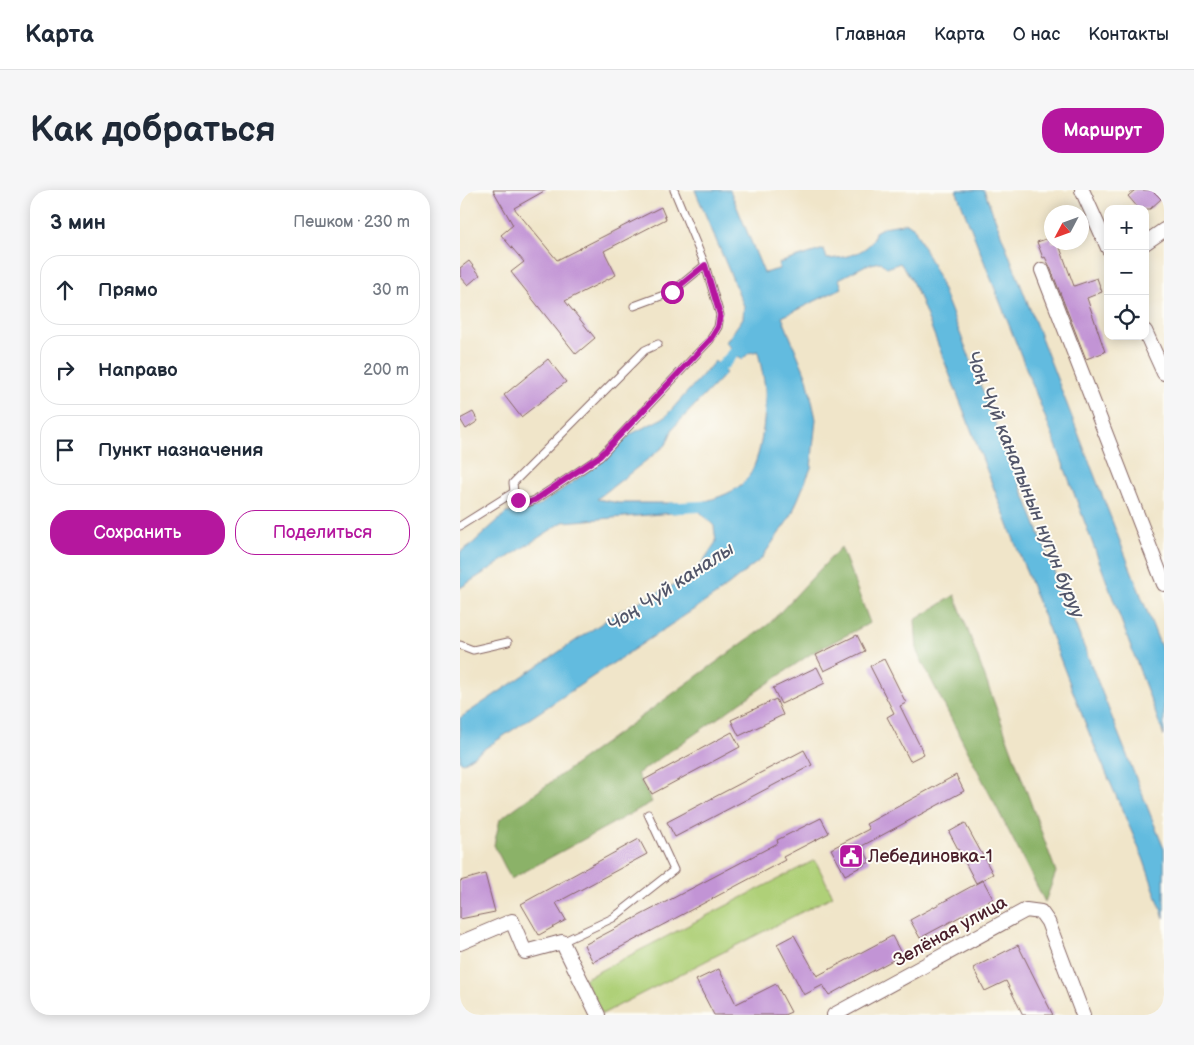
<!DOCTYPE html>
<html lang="ru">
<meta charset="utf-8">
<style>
body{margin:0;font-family:"Balsamiq Sans",sans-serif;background:#f6f6f7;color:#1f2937}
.controls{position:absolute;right:15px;top:15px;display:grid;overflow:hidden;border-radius:10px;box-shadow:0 2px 12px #0003}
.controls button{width:45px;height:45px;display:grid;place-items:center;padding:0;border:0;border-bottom:1px solid #e0e1e3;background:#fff;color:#1f2937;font:25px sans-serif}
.compass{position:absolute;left:584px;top:15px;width:45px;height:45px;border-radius:50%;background:#fff;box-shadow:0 2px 12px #0003;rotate:229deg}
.stop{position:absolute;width:15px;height:15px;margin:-11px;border:4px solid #b5179e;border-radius:50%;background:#fff}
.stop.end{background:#b5179e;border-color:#fff;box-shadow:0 1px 5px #0008}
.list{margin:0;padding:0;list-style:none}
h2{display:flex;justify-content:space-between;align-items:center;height:65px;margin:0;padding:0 20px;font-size:21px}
h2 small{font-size:16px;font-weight:400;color:#747a83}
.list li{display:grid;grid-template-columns:32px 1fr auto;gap:15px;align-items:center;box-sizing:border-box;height:70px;margin:0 10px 10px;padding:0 10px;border:1px solid #e0e1e3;border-radius:20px}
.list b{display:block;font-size:19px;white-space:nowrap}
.list em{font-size:16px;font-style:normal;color:#747a83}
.actions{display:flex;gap:10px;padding:15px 20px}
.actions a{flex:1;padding:11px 0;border:1px solid #b5179e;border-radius:20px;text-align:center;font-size:18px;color:#b5179e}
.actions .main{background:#b5179e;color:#fff}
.icon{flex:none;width:28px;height:28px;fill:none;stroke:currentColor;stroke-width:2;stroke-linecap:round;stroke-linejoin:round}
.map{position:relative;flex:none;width:704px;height:825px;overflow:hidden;border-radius:20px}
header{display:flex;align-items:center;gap:30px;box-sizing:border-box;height:70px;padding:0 25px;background:#fff;border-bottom:1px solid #e0e1e3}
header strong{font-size:24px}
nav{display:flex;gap:28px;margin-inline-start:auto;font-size:18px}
.intro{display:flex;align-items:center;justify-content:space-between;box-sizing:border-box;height:120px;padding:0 30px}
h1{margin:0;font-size:35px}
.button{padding:12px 22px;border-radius:20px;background:#b5179e;color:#fff;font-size:18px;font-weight:700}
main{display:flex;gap:30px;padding:0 30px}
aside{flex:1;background:#fff;border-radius:20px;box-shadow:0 2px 12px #0003}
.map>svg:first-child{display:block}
.green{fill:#afd078;stroke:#7c7852}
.forest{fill:#8bb268;stroke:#6a684a}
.water{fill:#62bbdf;stroke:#566d85}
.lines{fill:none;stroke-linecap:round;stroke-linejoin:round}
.canal{stroke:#62bbdf;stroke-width:11}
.building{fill:#c294d5}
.lane-casing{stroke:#846462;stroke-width:9}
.street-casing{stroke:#846462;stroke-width:16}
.lane{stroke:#fff;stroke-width:7}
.street{stroke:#fff;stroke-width:14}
.route{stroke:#b5179e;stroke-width:6}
.labels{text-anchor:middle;stroke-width:4;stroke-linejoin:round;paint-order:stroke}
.poi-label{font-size:18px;fill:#4a1f2b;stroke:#fdfcf7;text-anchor:start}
.street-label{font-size:18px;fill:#4a1f2b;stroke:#fdfcf7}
.water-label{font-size:19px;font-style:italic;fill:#52566a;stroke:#fdfcf7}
</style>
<header>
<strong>Карта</strong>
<nav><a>Главная</a><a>Карта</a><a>О нас</a><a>Контакты</a></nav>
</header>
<div class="intro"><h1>Как добраться</h1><a class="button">Маршрут</a></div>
<main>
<aside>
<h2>3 мин<small>Пешком · 230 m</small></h2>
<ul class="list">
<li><svg class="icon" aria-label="ahead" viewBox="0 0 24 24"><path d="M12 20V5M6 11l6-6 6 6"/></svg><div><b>Прямо</b></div><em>30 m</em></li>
<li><svg class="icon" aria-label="right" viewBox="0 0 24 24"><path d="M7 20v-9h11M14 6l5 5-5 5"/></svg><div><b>Направо</b></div><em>200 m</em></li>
<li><svg class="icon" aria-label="arrive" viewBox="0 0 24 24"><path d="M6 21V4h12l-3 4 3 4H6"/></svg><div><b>Пункт назначения</b></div></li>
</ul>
<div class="actions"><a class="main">Сохранить</a><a>Поделиться</a></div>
</aside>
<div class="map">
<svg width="704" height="825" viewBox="0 0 704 825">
<rect width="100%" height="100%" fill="#fdfcf7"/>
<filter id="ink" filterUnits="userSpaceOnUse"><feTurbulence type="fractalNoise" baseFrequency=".02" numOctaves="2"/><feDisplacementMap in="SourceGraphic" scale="10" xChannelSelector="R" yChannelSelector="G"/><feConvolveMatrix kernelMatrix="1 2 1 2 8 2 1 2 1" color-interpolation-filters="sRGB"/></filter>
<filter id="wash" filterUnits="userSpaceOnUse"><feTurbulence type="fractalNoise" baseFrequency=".0096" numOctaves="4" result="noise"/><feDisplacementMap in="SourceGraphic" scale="20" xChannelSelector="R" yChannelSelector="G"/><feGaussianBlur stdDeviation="1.12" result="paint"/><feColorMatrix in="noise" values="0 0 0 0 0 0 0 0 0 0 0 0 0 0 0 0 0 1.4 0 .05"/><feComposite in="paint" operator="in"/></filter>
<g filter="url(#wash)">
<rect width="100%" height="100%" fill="#f0e5c9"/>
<!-- green -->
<path class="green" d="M355,670l18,36 -231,118 -18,-35z"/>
<!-- forest -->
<path class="forest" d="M381,357l29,76 -58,30 -175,121 15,28 -141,77 -17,-34 6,-26 269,-195z
M495,405l101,277 -11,30 -128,-250 -2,-32z"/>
<!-- water -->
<path class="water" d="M235,0h35l34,83 15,-4v-6l45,-14 3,10c17,-1 46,-6 48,-27l9,-5 23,-4 7,5 21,42 229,579v69l-21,-60 -52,-120 -170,-437 -11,-24 -10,-14 -13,5 -6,-6 -15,3 -27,14 3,9 -60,29 25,61 9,41 -5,49 -20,48 -30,43 -44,35 -254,169 -3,-2v-43l160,-107 74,-36 22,-33 -2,-16 -17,-17 -1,-5c16,-5 34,-9 46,-20 20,-17 24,-69 23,-95 -1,-12 -5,-26 -7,-38l-9,2 -7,7 -16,-18 17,-24 1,-12z
M496,0h28l180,465v81l-109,-294z
M255,171l11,12 -53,55 -7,17 -69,54 22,4h65l1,9 -122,10 -103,66v-36l12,-8 34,-31 31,-6 63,-44 31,-29 34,-17z"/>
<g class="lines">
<!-- canal -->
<path class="canal" d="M251,188l33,-36
M211,318l39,-2"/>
</g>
<g id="blocks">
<!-- building -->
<path class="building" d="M33,0h53l-32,18 43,52 104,-53 5,12 -62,32 12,24 -51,26 30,37 -19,16 -65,-82 13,-10 -23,-27 12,-10z
M675,0h17l9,9 -11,10h-11l-11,-13z
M592,47v5h6l16,44 23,-8 5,14 -15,6 18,54 -19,7 -36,-92 -5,-10 -2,1 -6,-16z
M9,71l11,14 -12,10 -8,-9v-8z
M88,169l18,23 -45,35 -17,-22z
M13,222l5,9 -12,8 -6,-10z
M397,445l8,16 -41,20 -8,-16z
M424,469l22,44 -6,3 24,48 -14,7 -23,-44 7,-4 -24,-47z
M357,477l8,16 -44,21 -8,-16z
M316,509l7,16 -44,21 -8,-16z
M272,542l8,15 -88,47 -8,-14z
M344,560l8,15 -137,72 -8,-15z
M496,585l8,16 -102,55 8,16 -25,13 -14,-26 38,-20 -3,-5z
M361,628l8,15 -46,24 2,3 -192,102 -9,-17 194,-102 -1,-3z
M505,633l28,51 -17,9 -27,-51z
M179,649l8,15 -91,49 10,17 -27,15 -18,-31z
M25,684l10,38 -35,7v-38z
M523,690l10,19 -73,39 -10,-18z
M334,745l23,41 75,-40 10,19 -73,40 -6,-10 -19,10 -27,-51z
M558,755l35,70h-30l-17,-34 -21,10 -12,-23z
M259,779l17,35 40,-20 15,28 -7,3h-70l-18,-35z"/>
</g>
</g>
<g filter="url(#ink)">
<use href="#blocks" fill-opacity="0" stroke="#846462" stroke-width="1"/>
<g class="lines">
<defs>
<path id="lane" d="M174,116l38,-14 33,-27
M198,154l-13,6 -132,133 1,9 4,8 9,3 8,-3 65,-43 110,-117 8,-13 2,-12 -15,-50 -31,-75
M0,336l54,-34
M0,455l13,5 35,-8
M102,752l51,-24 61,-48 -26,-56"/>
<path id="street" d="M622,0l26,58
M685,53l19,-13
M582,80l122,314
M685,141l19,42
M0,753l52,-22 13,31 37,-10 36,73
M374,825l192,-105 15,2 7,10 35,93"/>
</defs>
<!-- lane casing -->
<use href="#lane" class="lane-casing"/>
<!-- street casing -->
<use href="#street" class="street-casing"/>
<!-- lane -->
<use href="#lane" class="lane"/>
<!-- street -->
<use href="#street" class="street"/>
</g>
</g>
<g class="lines" filter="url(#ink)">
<!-- route -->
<path class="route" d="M58,310l9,3 8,-3 65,-44 110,-116 8,-13 2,-12 -15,-50 -33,27"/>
</g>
<!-- icons -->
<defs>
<symbol id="civic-square" viewBox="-11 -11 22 22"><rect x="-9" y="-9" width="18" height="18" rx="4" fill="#b5179e" stroke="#fdfcf7"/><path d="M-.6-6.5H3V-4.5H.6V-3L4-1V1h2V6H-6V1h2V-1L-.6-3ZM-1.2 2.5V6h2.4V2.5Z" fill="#fff"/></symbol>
</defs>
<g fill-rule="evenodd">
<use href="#civic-square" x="377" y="652" width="28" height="28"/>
</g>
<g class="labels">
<!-- poi labels -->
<g class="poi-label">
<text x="408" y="672">Лебединовка-1</text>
</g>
<!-- street labels -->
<g class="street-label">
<text transform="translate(490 741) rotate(-29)" y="6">Зелёная улица</text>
</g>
<!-- water labels -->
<g class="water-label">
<text transform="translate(566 294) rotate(68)" y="7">Чоң Чүй каналынын нугун буруу</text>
<text transform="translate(210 396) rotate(-33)" y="7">Чоң Чүй каналы</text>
</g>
</g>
</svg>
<div class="controls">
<button>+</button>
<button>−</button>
<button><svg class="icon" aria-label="locate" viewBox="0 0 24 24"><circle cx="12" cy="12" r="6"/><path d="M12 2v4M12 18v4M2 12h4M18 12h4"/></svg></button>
</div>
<svg class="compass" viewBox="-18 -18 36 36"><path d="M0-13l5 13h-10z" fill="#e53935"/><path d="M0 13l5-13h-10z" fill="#747a83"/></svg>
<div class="stop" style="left:212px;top:102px"></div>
<div class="stop end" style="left:58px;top:310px"></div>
</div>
</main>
